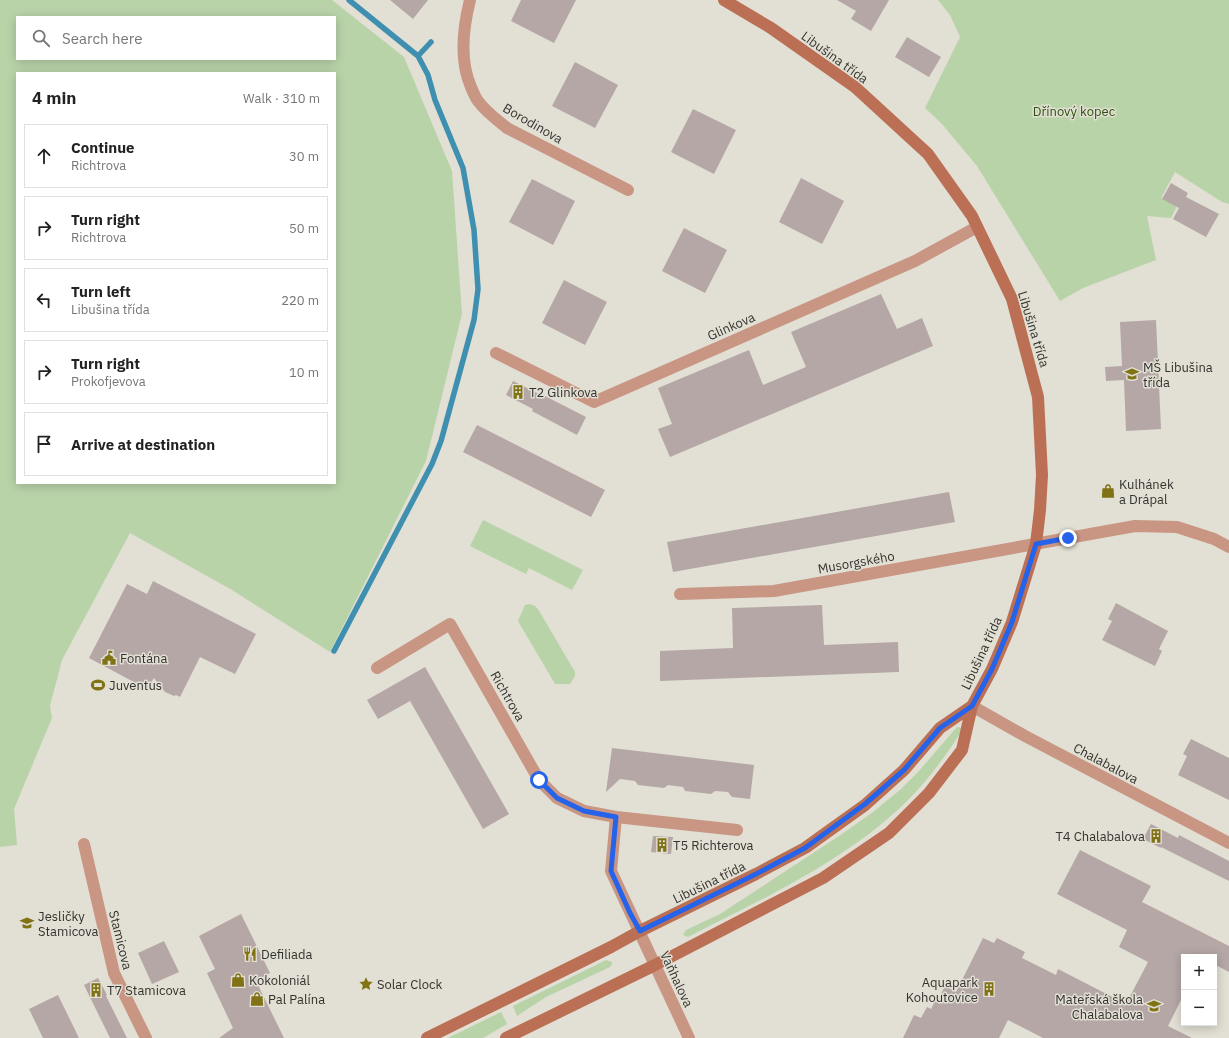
<!DOCTYPE html>
<meta charset="utf-8">
<style>
body{margin:0;font-family:"IBM Plex Sans",sans-serif;background:#f6f6f6;color:#222}
.controls{position:absolute;right:12px;bottom:12px;display:grid;overflow:hidden;border-radius:0px;box-shadow:0 2px 10px #0003}
.controls button{width:36px;height:36px;display:grid;place-items:center;padding:0;border:0;border-bottom:1px solid #e0e0e0;background:#fff;color:#222;font:20px sans-serif}
.stop{position:absolute;width:12px;height:12px;margin:-9px;border:3px solid #2563eb;border-radius:50%;background:#fff}
.stop.end{background:#2563eb;border-color:#fff;box-shadow:0 1px 4px #0008}
.list{margin:0;padding:0;list-style:none}
h2{display:flex;justify-content:space-between;align-items:center;height:52px;margin:0;padding:0 16px;font-size:17px}
h2 small{font-size:13px;font-weight:400;color:#767676}
.list li{display:grid;grid-template-columns:26px 1fr auto;gap:12px;align-items:center;box-sizing:border-box;height:64px;margin:0 8px 8px;padding:0 8px;border:1px solid #e0e0e0;border-radius:0px}
.list b{display:block;font-size:15px;white-space:nowrap}
.list p{margin:0;font-size:13px;white-space:nowrap;color:#767676}
.list em{font-size:13px;font-style:normal;color:#767676}
.icon{flex:none;width:22px;height:22px;fill:none;stroke:currentColor;stroke-width:2;stroke-linecap:round;stroke-linejoin:round}
.map{position:relative;flex:none;width:1229px;height:1038px;overflow:hidden}
.search{position:absolute;background:#fff;box-shadow:0 2px 10px #0003;left:16px;top:16px;width:320px;height:44px;display:flex;align-items:center;gap:10px;box-sizing:border-box;padding:0 14px;border-radius:0px;color:#767676;font-size:15px}
.panel{position:absolute;background:#fff;box-shadow:0 2px 10px #0003;left:16px;top:72px;width:320px;height:412px;border-radius:0px}
.map>svg:first-child{display:block}
.green{fill:#b9d3a9;fill-rule:evenodd}
.lines{fill:none;stroke-linecap:round;stroke-linejoin:round}
.stream{stroke:#3f90b0;stroke-width:5.5}
.building{fill:#b4a7a6}
.street{stroke:#c99683;stroke-width:12}
.secondary{stroke:#bb7055;stroke-width:12}
.route{stroke:#2563eb;stroke-width:5}
.labels{text-anchor:middle;stroke-width:3;stroke-linejoin:round;paint-order:stroke}
.street-label{font-size:13px;fill:#33322e;stroke:#e2dfd4}
.park-label{font-size:13px;fill:#2d4f10;stroke:#e2dfd4}
.poi-label{font-size:13px;fill:#33322e;stroke:#e2dfd4;text-anchor:start}
</style>
<div class="map">
<svg width="1229" height="1038" viewBox="0 0 1229 1038">
<rect width="100%" height="100%" fill="#e2dfd4"/>
<!-- green -->
<path class="green" d="M0,0h332l72,57 48,114 10,143 -36,147 -96,191 -98,-62 -102,-57 -68,127 -12,46 2,12 -38,91 3,36 -17,2zM17,17h318v42h-318zM17,73h318v410h-318z
M938,0h291v204l-7,-2 -47,-30 -14,26 16,8 -6,12 -24,-2 9,44 -73,28 -23,13 -83,-135 -35,-42 -17,-16 35,-71 -10,-22z
M483,520l100,50 -11,20 -43,-22 -3,6 -56,-28z
M530,604l5,2 3,3 37,63v4l-5,8h-15l-37,-63 7,-16z
M957,727h2l3,2 -1,3c-16,25 -33,48 -54,69 -58,58 -146,99 -219,136l-5,-2 3,-5 34,-16 23,-15 99,-65 31,-22 28,-23 17,-17z
M606,960l6,2v2l-2,3 -64,30 -29,19 -4,-10z
M501,1012l6,12 -24,14h-35z"/>
<g class="lines">
<!-- stream -->
<path class="stream" d="M349,0l69,56
M334,651l98,-187 9,-23 33,-121 4,-31 -4,-59 -11,-62 -28,-68 -7,-25 -10,-19 13,-14"/>
</g>
<!-- building -->
<path class="building" d="M390,0h38l-15,19z
M521,0h55l-22,43 -43,-22z
M837,0h52l-18,31 -20,-12 5,-8z
M907,37l34,20 -12,20 -34,-20z
M575,62l43,23 -23,43 -43,-22z
M693,109l43,21 -22,44 -43,-22z
M801,178l43,23 -22,43 -43,-22z
M532,179l43,22 -22,44 -44,-23z
M1171,183l17,10 -2,4 33,17 -13,23 -33,-18 6,-11 -17,-9z
M684,228l43,22 -22,43 -43,-22z
M564,280l43,22 -22,43 -43,-22z
M881,294l16,35 25,-11 11,28 -263,111 -12,-28 14,-5 -14,-36 91,-38 14,35 43,-18 -15,-35z
M1156,320l5,109 -35,2 -2,-51 -18,1 -1,-14 17,-1 -2,-44z
M513,381l28,14v-1l45,23 -9,18 -45,-24 1,-2 -27,-14z
M477,425l128,65 -14,27 -128,-65z
M949,492l6,30 -282,50 -6,-30z
M153,581l103,53 -21,40 -35,-17 -20,40 -4,-2 -2,1 -9,-4 -11,-14 -7,11 -58,-31 38,-74 20,10z
M1116,603l52,28 -9,18 3,2 -7,15 -53,-26 10,-19 -4,-2z
M822,605l2,40 74,-3 1,30 -239,9v-30l73,-3 -1,-40z
M425,667l84,147 -26,15 -73,-128 -32,18 -11,-19z
M1191,739l38,19v42l-51,-25 9,-19 -4,-2z
M612,748l142,17 -4,34 -18,-2 -4,-5 -13,-1 -4,3 -26,-3 -2,-4 -15,-2 -4,3 -26,-3 -3,-4 -15,-2 -14,13z
M1151,824l27,14 1,-3 50,26v20l-68,-34v1l-18,-9z
M653,836l20,1 -2,17 -20,-2z
M1080,850l71,36 -9,16 87,44v26l-15,-8v-7h-30v37l-16,32 24,12h-149l-35,-18 -9,18h-96l11,-23 7,3 6,-11 4,2 6,-12 2,1 6,-12 11,6 27,-54 11,5 3,-5 28,14 -3,6 34,17 2,-6 68,35 22,-42 -29,-15 8,-17 -70,-36z
M241,914l29,59 -14,8 28,57h-65l14,-10 -26,-55 8,-4 -16,-33z
M164,941l15,31 -27,12 -14,-31z
M98,978l9,17 -1,1 21,42h-17l-26,-53z
M58,995l21,43h-36l-14,-29z"/>
<g class="lines">
<!-- street -->
<path class="street" d="M470,0c-7,28 -11,60 1,87 2,5 4,10 7,14 8,11 18,18 29,27l121,62
M496,353l98,49 321,-141 62,-34
M680,594l94,-3 361,-65 42,1 37,12 15,8
M377,668l73,-44 89,156 18,18 27,13 32,6 121,13
M972,706l53,30 204,107
M616,817l-5,54 78,167
M84,844l30,129 32,65"/>
<!-- secondary -->
<path class="secondary" d="M427,1038l184,-91 29,-16 116,-57 49,-26 60,-43 39,-35 36,-42 32,-22
M506,1038l149,-73 168,-87 66,-45 40,-40 33,-43 10,-44 20,-37 20,-47 24,-78 4,-34 2,-35 -4,-78 -26,-98 -40,-83 -44,-62 -73,-67 -84,-59 -47,-28"/>
</g>
<g class="lines">
<!-- route -->
<path class="route" d="M539,780l18,18 27,13 32,6 -5,54 19,42 10,18 116,-57 49,-26 60,-44 39,-34 36,-42 32,-22 20,-37 20,-47 24,-78 32,-6"/>
</g>
<!-- icons -->
<defs>
<symbol id="school-bare" viewBox="-9 -9 18 18"><path d="M0-5L7-2L0 1L-7-2ZM-4 1L0 2.5L4 1V4Q0 6-4 4Z" fill="#817315" stroke="#e2dfd4" stroke-width="2.5" paint-order="stroke"/></symbol>
<symbol id="building-bare" viewBox="-9 -9 18 18"><path d="M-4-6H4V6H1V3H-1V6H-4ZM-2.5-4.3h1.7v1.8h-1.7ZM.8-4.3h1.7v1.8H.8ZM-2.5-1h1.7V.8h-1.7ZM.8-1h1.7V.8H.8Z" fill="#817315" stroke="#e2dfd4" stroke-width="2.5" paint-order="stroke"/></symbol>
<symbol id="shop-bare" viewBox="-9 -9 18 18"><path d="M-5-2.5h2.3a2.7 3.5 0 0 1 5.4 0H5L5.5 6h-11ZM-1.5-2.5h3a1.5 2.3 0 0 0-3 0Z" fill="#817315" stroke="#e2dfd4" stroke-width="2.5" paint-order="stroke"/></symbol>
<symbol id="civic-bare" viewBox="-9 -9 18 18"><path d="M-.6-6.5H3V-4.5H.6V-3L4-1V1h2V6H-6V1h2V-1L-.6-3ZM-1.2 2.5V6h2.4V2.5Z" fill="#817315" stroke="#e2dfd4" stroke-width="2.5" paint-order="stroke"/></symbol>
<symbol id="stadium-bare" viewBox="-9 -9 18 18"><path d="M0-5a6.5 5 0 1 0 0 10a6.5 5 0 1 0 0-10ZM-3.5-1.8h7v3.6h-7Z" fill="#817315" stroke="#e2dfd4" stroke-width="2.5" paint-order="stroke"/></symbol>
<symbol id="restaurant-bare" viewBox="-9 -9 18 18"><path d="M-5-6h1v4h1v-4h1v4h1v-4h1v5L-1.5 .5V6h-2V.5L-5-1ZM5-6V6H3V1.5H1.5Q1.5-4 5-6Z" fill="#817315" stroke="#e2dfd4" stroke-width="2.5" paint-order="stroke"/></symbol>
<symbol id="sight-bare" viewBox="-9 -9 18 18"><path d="M0-6L1.8-2.2L6-1.7L2.9 1.2L3.7 5.4L0 3.3L-3.7 5.4L-2.9 1.2L-6-1.7L-1.8-2.2Z" fill="#817315" stroke="#e2dfd4" stroke-width="2.5" paint-order="stroke"/></symbol>
</defs>
<g fill-rule="evenodd">
<use href="#school-bare" x="1122" y="364" width="20" height="20"/>
<use href="#building-bare" x="508" y="382" width="20" height="20"/>
<use href="#shop-bare" x="1098" y="481" width="20" height="20"/>
<use href="#civic-bare" x="99" y="648" width="20" height="20"/>
<use href="#stadium-bare" x="88" y="675" width="20" height="20"/>
<use href="#building-bare" x="1146" y="826" width="20" height="20"/>
<use href="#building-bare" x="652" y="835" width="20" height="20"/>
<use href="#school-bare" x="17" y="913" width="20" height="20"/>
<use href="#restaurant-bare" x="240" y="944" width="20" height="20"/>
<use href="#shop-bare" x="228" y="970" width="20" height="20"/>
<use href="#sight-bare" x="356" y="974" width="20" height="20"/>
<use href="#building-bare" x="979" y="979" width="20" height="20"/>
<use href="#building-bare" x="86" y="980" width="20" height="20"/>
<use href="#shop-bare" x="247" y="989" width="20" height="20"/>
<use href="#school-bare" x="1144" y="996" width="20" height="20"/>
</g>
<g class="labels">
<!-- street labels -->
<g class="street-label">
<text transform="translate(835 57) rotate(36)" y="5">Libušina třída</text>
<text transform="translate(533 123) rotate(30)" y="5">Borodinova</text>
<text transform="translate(731 326) rotate(-24)" y="5">Glinkova</text>
<text transform="translate(1034 329) rotate(73)" y="5">Libušina třída</text>
<text transform="translate(856 562) rotate(-10)" y="5">Musorgského</text>
<text transform="translate(981 653) rotate(-65)" y="5">Libušina třída</text>
<text transform="translate(508 696) rotate(60)" y="5">Richtrova</text>
<text transform="translate(1106 763) rotate(28)" y="5">Chalabalova</text>
<text transform="translate(709 882) rotate(-26)" y="5">Libušina třída</text>
<text transform="translate(121 940) rotate(76)" y="5">Stamicova</text>
<text transform="translate(677 979) rotate(65)" y="5">Vaňhalova</text>
</g>
<!-- park labels -->
<g class="park-label">
<text x="1074" y="116">Dřínový kopec</text>
</g>
<!-- poi labels -->
<g class="poi-label">
<text x="1143" y="372">MŠ Libušina<tspan x="1143" dy="15">třída</tspan></text>
<text x="529" y="397">T2 Glinkova</text>
<text x="1119" y="489">Kulhánek<tspan x="1119" dy="15">a Drápal</tspan></text>
<text x="120" y="663">Fontána</text>
<text x="109" y="690">Juventus</text>
<text x="1145" y="841" text-anchor="end">T4 Chalabalova</text>
<text x="673" y="850">T5 Richterova</text>
<text x="38" y="921">Jesličky<tspan x="38" dy="15">Stamicova</tspan></text>
<text x="261" y="959">Defiliada</text>
<text x="249" y="985">Kokoloniál</text>
<text x="978" y="987" text-anchor="end">Aquapark<tspan x="978" dy="15">Kohoutovice</tspan></text>
<text x="377" y="989">Solar Clock</text>
<text x="107" y="995">T7 Stamicova</text>
<text x="268" y="1004">Pal Palína</text>
<text x="1143" y="1004" text-anchor="end">Mateřská škola<tspan x="1143" dy="15">Chalabalova</tspan></text>
</g>
</g>
</svg>
<div class="controls">
<button>+</button>
<button>−</button>
</div>
<div class="stop" style="left:539px;top:780px"></div>
<div class="stop end" style="left:1068px;top:538px"></div>
<div class="search"><svg class="icon" aria-label="search" viewBox="0 0 24 24"><circle cx="10" cy="10" r="6"/><path d="M15 15l6 6"/></svg>Search here</div>
<section class="panel">
<h2>4 min<small>Walk · 310 m</small></h2>
<ul class="list">
<li><svg class="icon" aria-label="ahead" viewBox="0 0 24 24"><path d="M12 20V5M6 11l6-6 6 6"/></svg><div><b>Continue</b><p>Richtrova</p></div><em>30 m</em></li>
<li><svg class="icon" aria-label="right" viewBox="0 0 24 24"><path d="M7 20v-9h11M14 6l5 5-5 5"/></svg><div><b>Turn right</b><p>Richtrova</p></div><em>50 m</em></li>
<li><svg class="icon" aria-label="left" viewBox="0 0 24 24"><path d="M17 20v-9H6M10 6l-5 5 5 5"/></svg><div><b>Turn left</b><p>Libušina třída</p></div><em>220 m</em></li>
<li><svg class="icon" aria-label="right" viewBox="0 0 24 24"><path d="M7 20v-9h11M14 6l5 5-5 5"/></svg><div><b>Turn right</b><p>Prokofjevova</p></div><em>10 m</em></li>
<li><svg class="icon" aria-label="arrive" viewBox="0 0 24 24"><path d="M6 21V4h12l-3 4 3 4H6"/></svg><div><b>Arrive at destination</b></div></li>
</ul>
</section>
</div>
